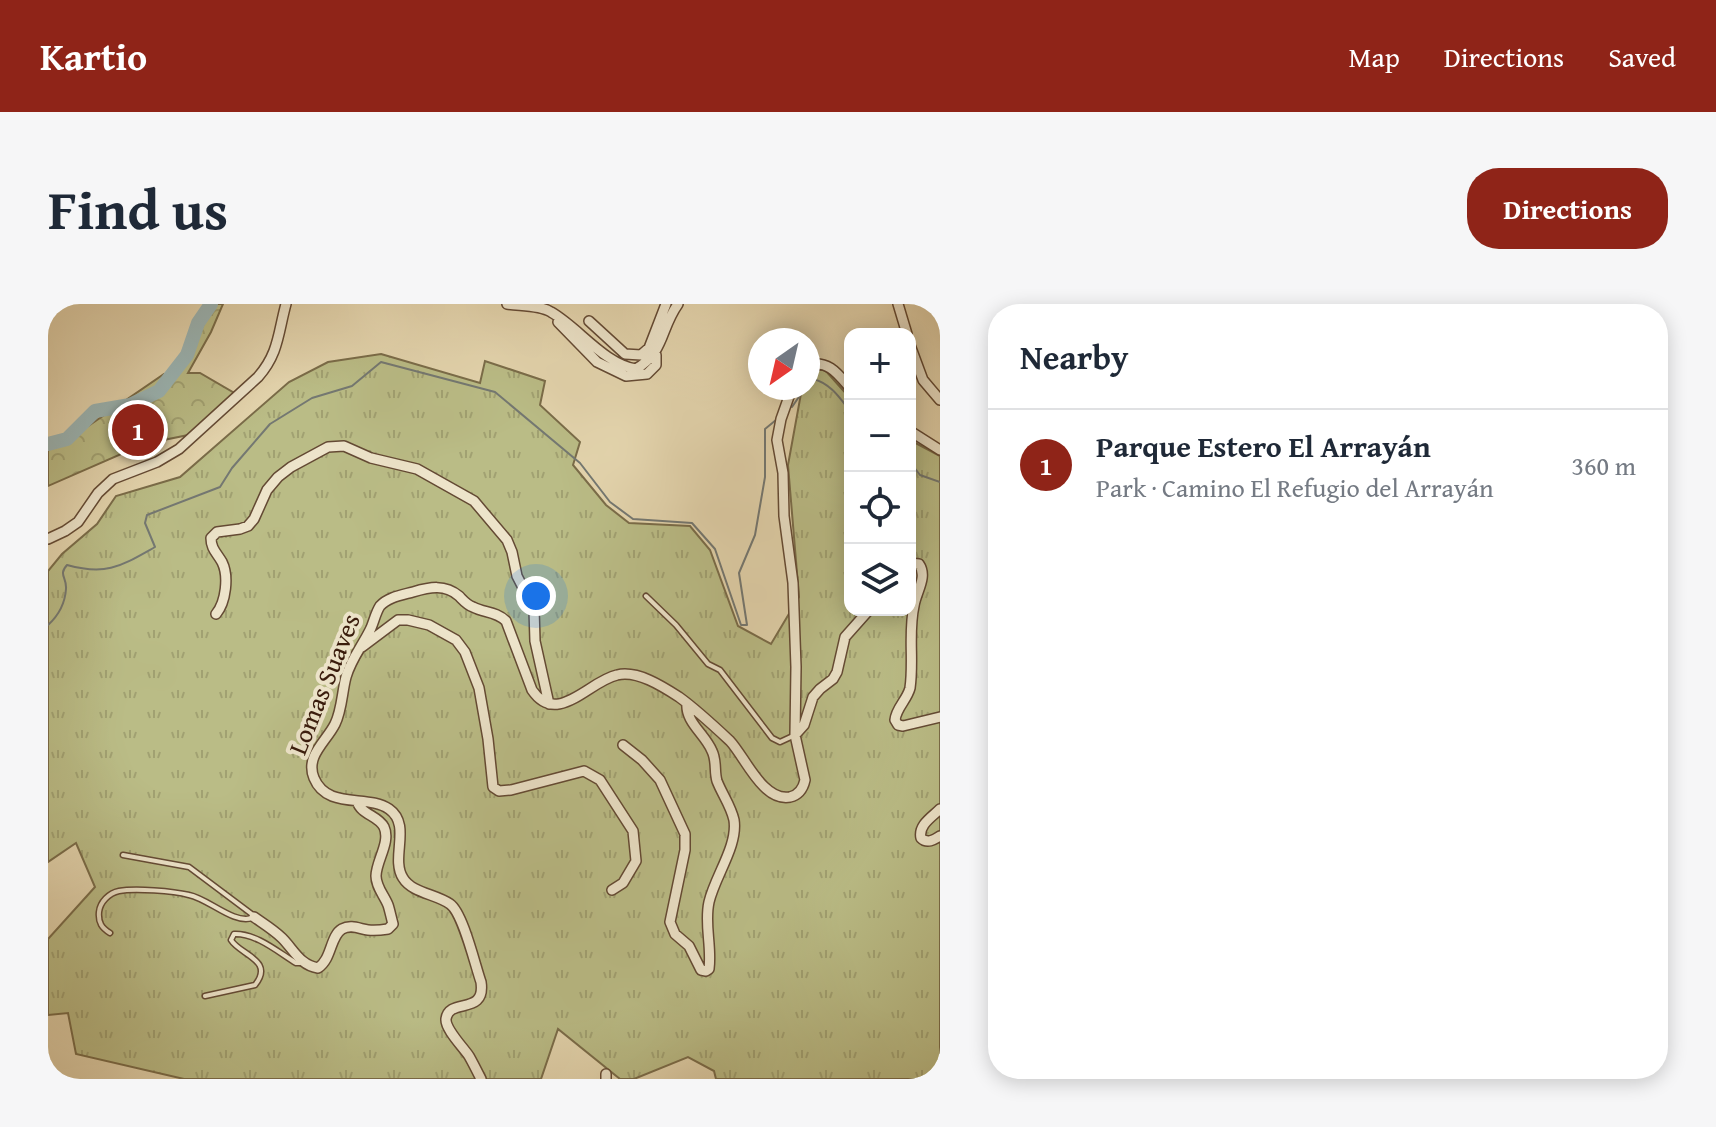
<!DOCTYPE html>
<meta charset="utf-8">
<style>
body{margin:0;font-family:"Gentium Book Plus",serif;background:#f6f6f7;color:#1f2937}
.controls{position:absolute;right:24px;top:24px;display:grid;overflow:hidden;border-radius:16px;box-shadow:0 4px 20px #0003}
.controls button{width:72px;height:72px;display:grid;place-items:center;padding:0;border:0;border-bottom:2px solid #e0e1e3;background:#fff;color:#1f2937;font:40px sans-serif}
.compass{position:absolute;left:700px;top:24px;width:72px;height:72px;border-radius:50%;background:#fff;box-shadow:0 4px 20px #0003;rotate:214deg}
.you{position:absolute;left:488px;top:292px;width:28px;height:28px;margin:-20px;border:6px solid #fff;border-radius:50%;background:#1a73e8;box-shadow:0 0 0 12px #1a73e833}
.badge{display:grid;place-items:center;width:52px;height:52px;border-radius:50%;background:#8f2418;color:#fff;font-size:26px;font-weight:700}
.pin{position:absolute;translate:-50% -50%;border:4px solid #fff;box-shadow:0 2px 8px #0006}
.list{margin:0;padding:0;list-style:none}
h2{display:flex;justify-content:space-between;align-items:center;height:104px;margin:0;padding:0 32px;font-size:34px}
h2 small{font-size:26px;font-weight:400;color:#747a83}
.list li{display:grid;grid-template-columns:52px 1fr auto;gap:24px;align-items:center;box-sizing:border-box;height:112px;padding:0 32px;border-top:2px solid #e0e1e3}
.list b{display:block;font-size:30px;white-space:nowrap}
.list p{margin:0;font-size:26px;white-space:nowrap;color:#747a83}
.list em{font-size:26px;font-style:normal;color:#747a83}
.icon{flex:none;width:44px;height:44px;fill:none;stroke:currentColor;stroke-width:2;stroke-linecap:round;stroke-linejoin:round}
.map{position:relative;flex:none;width:892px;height:775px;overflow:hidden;border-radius:32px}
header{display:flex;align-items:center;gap:48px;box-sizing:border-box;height:112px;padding:0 40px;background:#8f2418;color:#fff}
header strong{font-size:38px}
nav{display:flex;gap:44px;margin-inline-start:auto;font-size:28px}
.intro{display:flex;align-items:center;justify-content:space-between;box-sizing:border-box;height:192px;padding:0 48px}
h1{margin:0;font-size:56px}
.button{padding:20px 36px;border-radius:32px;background:#8f2418;color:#fff;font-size:28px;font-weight:700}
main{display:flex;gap:48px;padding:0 48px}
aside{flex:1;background:#fff;border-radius:32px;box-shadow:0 4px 20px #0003}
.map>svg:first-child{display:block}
.grass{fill:url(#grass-tufts);stroke:#7a6c49;stroke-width:2}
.forest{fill:url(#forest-crowns);stroke:#7a6c49;stroke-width:2}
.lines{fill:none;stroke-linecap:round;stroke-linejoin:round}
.stream{stroke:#747872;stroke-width:2}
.river{stroke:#9bb6b6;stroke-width:14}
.service-casing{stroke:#644a34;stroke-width:7}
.minor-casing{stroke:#644a34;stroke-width:12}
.service{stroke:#ede4ca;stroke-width:4}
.minor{stroke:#ede4ca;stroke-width:9}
.labels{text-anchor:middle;stroke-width:8;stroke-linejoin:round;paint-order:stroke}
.street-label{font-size:26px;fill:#391b0c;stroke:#ede4ca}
</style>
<header>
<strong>Kartio</strong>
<nav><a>Map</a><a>Directions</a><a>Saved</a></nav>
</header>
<div class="intro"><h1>Find us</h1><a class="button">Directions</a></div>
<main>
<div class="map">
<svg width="892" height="775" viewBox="0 0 892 775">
<defs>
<pattern id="grass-tufts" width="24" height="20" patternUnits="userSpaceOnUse" patternTransform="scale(2)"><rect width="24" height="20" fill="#babc86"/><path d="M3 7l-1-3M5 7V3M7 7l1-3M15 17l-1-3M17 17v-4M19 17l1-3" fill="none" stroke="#a1a172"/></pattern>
<pattern id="forest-crowns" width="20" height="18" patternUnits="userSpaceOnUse" patternTransform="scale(2)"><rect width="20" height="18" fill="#babc86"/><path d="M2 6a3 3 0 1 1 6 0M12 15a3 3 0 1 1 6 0" fill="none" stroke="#a1a172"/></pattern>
</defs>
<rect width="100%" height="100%" fill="#e4d5ae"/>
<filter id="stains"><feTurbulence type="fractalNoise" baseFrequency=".0025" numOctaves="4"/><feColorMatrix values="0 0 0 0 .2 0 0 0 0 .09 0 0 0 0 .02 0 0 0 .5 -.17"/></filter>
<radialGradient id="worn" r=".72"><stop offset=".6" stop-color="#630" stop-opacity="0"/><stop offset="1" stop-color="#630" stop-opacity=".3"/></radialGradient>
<!-- grass -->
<path class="grass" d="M333,50l99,29 5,-22 60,20 -5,24 40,37 -7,23 33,40 23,18 61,3 20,24 28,76 33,18 28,-47 -11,-132 14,-77h6v-12l7,-6h10l25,28v212h60v-170l30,16v623h-224l-2,-8 -26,-14 -54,22h-14l-62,-50 -17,50h-357l-108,-25 -8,-41 -20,2v-76l47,-52 -19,-44 -28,19v-291l14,-17 35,-30 19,-28 64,-19 109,-95 39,-20z"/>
<!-- forest -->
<path class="forest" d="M165,0h10l-12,28 -23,41h12l36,21 -43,40 -49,10 -96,42v-43l40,-17 76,-52 9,-1 17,-19z"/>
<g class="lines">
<!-- stream -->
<path class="stream" d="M760,81l5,-6c17,4 27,19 37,32
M744,103l13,-19
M862,158l10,13 20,7
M0,321c10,-9 17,-22 18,-36 1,-12 -8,-14 1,-24 40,11 54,1 88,-18l-10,-24 2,-8 73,-28 12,-19 38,-44 42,-26 40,-12 29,-24 114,30 85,71 30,39 23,17 59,4 23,26 26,76h6l-8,-52 16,-38 10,-58v-48l11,-9"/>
<!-- river -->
<path class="river" d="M0,140l19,-5 28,-28 35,-6 29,-14 28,-36 11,-32 13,-19"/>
<defs>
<path id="service" d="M598,292l30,29 32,39 12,6 52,68 8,4 13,-6
M75,551l66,12 64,48
M62,629c-8,-5 -12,-10 -11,-21 1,-10 10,-19 20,-21 16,-3 54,0 70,4 20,4 44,29 63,23
M157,692l50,-11c20,-25 -15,-30 -24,-45l3,-6c22,-1 44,18 62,29h4"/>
<path id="minor" d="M459,0c13,2 33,1 44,8 28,16 53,52 85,57 29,-17 24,-40 42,-65
M850,0l9,30
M541,17l36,33 16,1 8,-7 17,-44
M510,18l39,40 29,14 21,-2 9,-9v-10
M862,41l13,35 17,20
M760,61c21,-5 30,9 42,23
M862,127l30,19
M0,235l17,-8 13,-9 20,-29 15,-14 44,-17 22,-13 79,-72c21,-24 20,-44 28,-73
M862,259l9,1c9,13 -3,28 -5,42 -6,26 0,55 -4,82 -3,12 -14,20 -15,32l3,5 5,1 37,-9
M168,310c10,-12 13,-38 6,-52 -5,-9 -11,-13 -11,-24l6,-6 23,-3 8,-3 6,-7 13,-29 11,-13 13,-10 37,-20 16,-1 27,12 46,11 57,32 33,39 5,12 5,24 17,33 1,32 14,63
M314,343l36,-27h10l21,5 27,15 9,12 14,36 9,51 5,48 6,4 12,-1 73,-19 16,9 33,51 3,30 -13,22 -11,7
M747,431l9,-10 9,-28 7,-8 13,-10 4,-7 8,-35 24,-27
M575,441l19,15 18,20 25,54v16l-15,72 5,12 14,12 12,24 5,1 3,-2c3,-23 -5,-45 0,-67 6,-26 29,-56 25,-82 -3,-14 -12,-26 -17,-39 -3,-10 0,-20 -5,-30 -7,-17 -27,-29 -25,-48
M892,505c-8,8 -22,16 -19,29 6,6 13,2 19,-2
M206,613c10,7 20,13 28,21 12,12 18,27 36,30 14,-9 12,-32 24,-39 9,-5 18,0 26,1 7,1 14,0 20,-1l5,-5c-2,-7 -3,-13 -5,-19 -4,-10 -12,-18 -12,-29 0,-15 15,-34 8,-49 -6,-12 -23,-12 -27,-26
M558,770v5
M433,775c-4,-8 -8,-16 -12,-23 -6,-9 -24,-27 -23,-37 3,-22 40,-3 35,-37 -6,-17 -18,-69 -31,-78 -14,-10 -38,-11 -47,-26 -13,-20 9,-53 -14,-69 -21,-15 -62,1 -75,-31 -9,-22 12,-36 21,-54 7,-14 7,-32 11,-47 5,-18 17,-32 25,-49 3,-7 5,-16 9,-22 8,-9 22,-11 33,-14 17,-5 32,-8 46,4 4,4 8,9 14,11 11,6 23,4 33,14l26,69c25,37 57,-9 85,-15 20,-5 45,11 62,22 18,13 35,29 51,44 15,16 33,61 60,56 9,-2 13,-8 15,-17l-10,-45 1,-68 -3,-84 -9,-67 -1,-43 -6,-33 4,-21 11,-31"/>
</defs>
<!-- service casing -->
<use href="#service" class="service-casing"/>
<!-- minor casing -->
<use href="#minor" class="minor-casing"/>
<!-- service -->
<use href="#service" class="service"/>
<!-- minor -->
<use href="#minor" class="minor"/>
</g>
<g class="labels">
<!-- street labels -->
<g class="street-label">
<text transform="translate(276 380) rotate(-68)" y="9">Lomas Suaves</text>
</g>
</g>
<rect width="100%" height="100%" filter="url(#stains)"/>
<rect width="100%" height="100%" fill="url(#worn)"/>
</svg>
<div class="controls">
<button>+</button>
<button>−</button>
<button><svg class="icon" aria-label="locate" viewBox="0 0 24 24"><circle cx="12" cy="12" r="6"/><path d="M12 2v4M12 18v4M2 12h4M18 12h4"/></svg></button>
<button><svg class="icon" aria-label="layers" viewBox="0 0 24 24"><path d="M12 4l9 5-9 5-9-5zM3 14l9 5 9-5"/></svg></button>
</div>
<svg class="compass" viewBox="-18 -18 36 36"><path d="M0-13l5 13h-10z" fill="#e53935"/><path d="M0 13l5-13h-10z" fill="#747a83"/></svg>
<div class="you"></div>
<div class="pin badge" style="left:90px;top:126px">1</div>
</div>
<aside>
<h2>Nearby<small></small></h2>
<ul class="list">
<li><span class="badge">1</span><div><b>Parque Estero El Arrayán</b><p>Park · Camino El Refugio del Arrayán</p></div><em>360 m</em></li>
</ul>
</aside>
</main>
